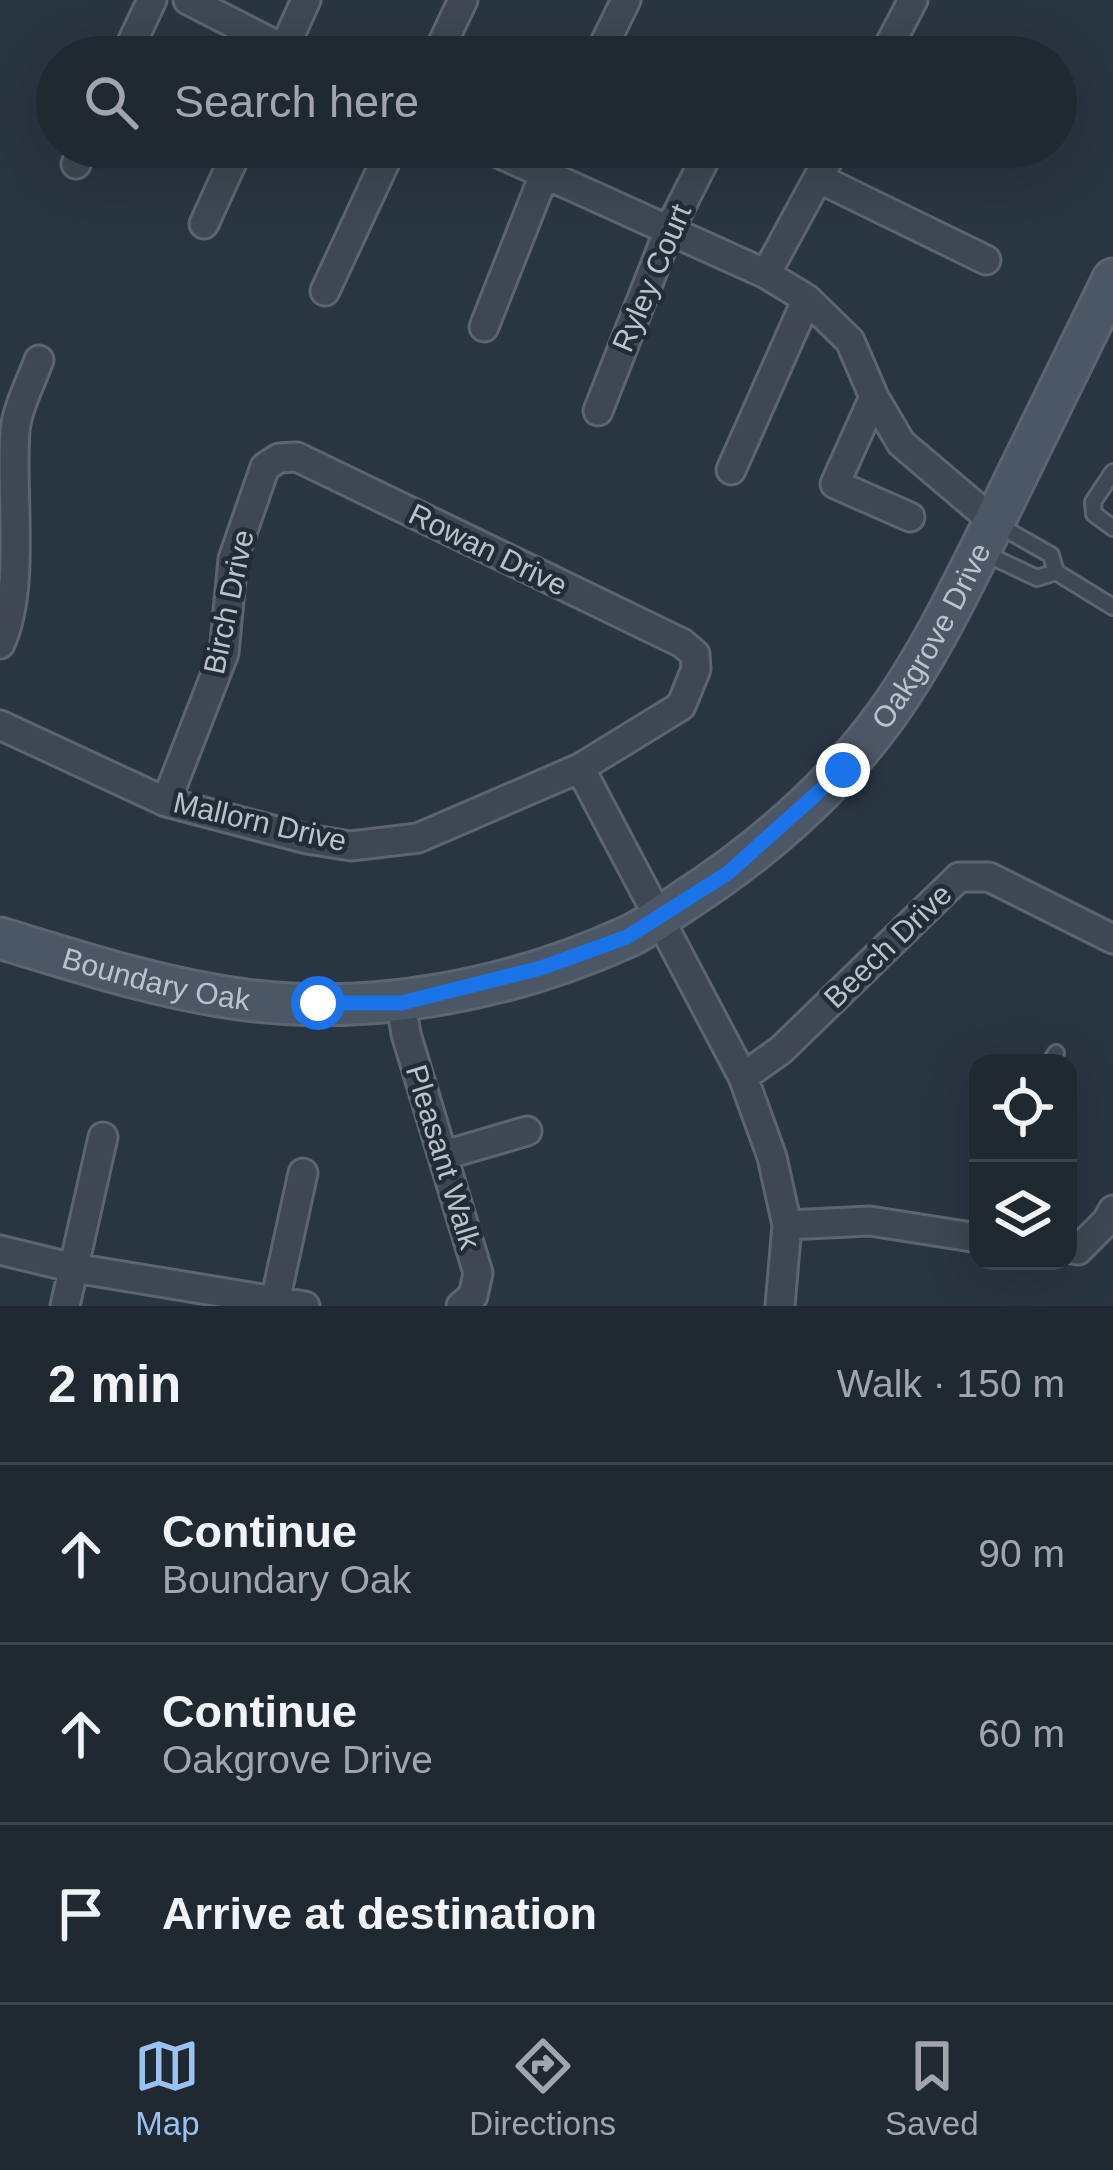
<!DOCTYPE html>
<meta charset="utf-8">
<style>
body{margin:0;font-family:Arial,sans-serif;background:#28303a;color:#f1f3f6}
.controls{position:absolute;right:36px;bottom:36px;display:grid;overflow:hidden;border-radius:24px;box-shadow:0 12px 48px #0002}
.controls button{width:108px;height:108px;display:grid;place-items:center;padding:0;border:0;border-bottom:3px solid #3d444d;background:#202832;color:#f1f3f6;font:60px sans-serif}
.stop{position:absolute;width:36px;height:36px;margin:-27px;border:9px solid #1a73e8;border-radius:50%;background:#fff}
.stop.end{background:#1a73e8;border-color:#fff;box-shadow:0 3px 12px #0008}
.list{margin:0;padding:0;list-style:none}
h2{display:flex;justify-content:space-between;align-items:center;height:156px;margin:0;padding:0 48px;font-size:51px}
h2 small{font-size:39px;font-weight:400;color:#a2a6ac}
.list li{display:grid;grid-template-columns:78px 1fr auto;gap:36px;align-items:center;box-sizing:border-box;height:180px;padding:0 48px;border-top:3px solid #3d444d}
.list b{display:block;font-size:45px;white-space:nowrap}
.list p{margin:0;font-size:39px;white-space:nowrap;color:#a2a6ac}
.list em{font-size:39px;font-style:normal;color:#a2a6ac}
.icon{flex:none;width:66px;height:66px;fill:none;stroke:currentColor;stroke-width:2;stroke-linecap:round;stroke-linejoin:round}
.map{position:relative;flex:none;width:1113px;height:1306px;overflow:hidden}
.search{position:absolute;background:#202832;box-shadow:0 12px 48px #0002;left:36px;right:36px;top:36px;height:132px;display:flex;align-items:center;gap:30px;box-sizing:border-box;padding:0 42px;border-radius:66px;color:#a2a6ac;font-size:45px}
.sheet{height:696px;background:#202832}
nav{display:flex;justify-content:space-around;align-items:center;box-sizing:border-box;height:168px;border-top:3px solid #3d444d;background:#202832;font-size:33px;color:#a2a6ac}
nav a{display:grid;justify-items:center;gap:6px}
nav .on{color:#9bc1f1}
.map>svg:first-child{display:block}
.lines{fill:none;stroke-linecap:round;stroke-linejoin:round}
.lane-casing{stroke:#5c656f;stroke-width:20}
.street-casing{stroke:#5c656f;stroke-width:33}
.secondary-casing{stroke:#5c656f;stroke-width:45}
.lane{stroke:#3e4752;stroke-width:14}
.street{stroke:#3e4752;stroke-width:27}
.secondary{stroke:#4c5765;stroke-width:39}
.route{stroke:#1a73e8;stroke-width:15}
.labels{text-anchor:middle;stroke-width:9;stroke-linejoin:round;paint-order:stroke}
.street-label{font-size:30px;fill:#bbc2cc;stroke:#222c37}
</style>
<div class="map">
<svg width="1113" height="1306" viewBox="0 0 1113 1306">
<rect width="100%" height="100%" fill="#2a3542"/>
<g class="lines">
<defs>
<path id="lane" d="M1113,472l-20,30 1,12 19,14
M998,525l53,30 5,17 57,35
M984,553l53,25 19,-6
M1050,1063l6,-10"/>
<path id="street" d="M188,0l111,57
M125,57l27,-57
M280,57l26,-57
M436,57l27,-57
M598,57l28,-57
M883,57l30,-57
M485,147l281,127 41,25 43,42 24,56 27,46 93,79
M76,164l8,-17
M818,178l168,82
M204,224l35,-77
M766,274l69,-127
M325,291l67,-144
M484,327l71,-180
M874,397l-39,87 75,33
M598,411l71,-181 42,-83
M731,470l76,-171
M0,644c26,-56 10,-150 15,-213 2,-23 16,-49 24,-71
M0,725l166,77 141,37 44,7 67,-8 162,-70 101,-62 15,-37 -1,-15 -13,-11 -385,-186 -18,1 -14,9 -32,92 -9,94 -58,149
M580,768l163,309 29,80 15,68 -7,81
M401,1003l5,31 72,239 -5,23 -12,10
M743,1077l38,-27 178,-173h30l124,62
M445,1155l82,-24
M787,1225l83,-4 108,17
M1068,1248l10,2 29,-29 6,-11
M0,1250l74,18 231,38
M65,1306l38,-169
M274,1306l29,-133"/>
<g id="secondary">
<path id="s1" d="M0,938c82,25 161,51 246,62 128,16 264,-10 381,-63 19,-8 36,-22 54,-34 78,-50 151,-113 206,-189 44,-62 76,-130 110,-198 38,-79 77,-158 116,-237"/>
</g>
</defs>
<!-- lane casing -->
<use href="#lane" class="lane-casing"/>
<!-- street casing -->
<use href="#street" class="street-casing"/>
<!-- secondary casing -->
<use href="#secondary" class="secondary-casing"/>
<!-- lane -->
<use href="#lane" class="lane"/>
<!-- street -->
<use href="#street" class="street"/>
<!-- secondary -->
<use href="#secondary" class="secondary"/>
</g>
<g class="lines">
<!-- route -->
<path class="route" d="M318,1003h83l140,-35 86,-31 101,-64 115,-103"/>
</g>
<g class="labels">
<!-- street labels -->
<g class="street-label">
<text transform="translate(652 278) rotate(-67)" y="10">Ryley Court</text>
<text transform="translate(488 550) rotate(26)" y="10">Rowan Drive</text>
<text transform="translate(229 602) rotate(-78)" y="10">Birch Drive</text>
<text dy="10" stroke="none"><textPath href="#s1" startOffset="1080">Oakgrove Drive</textPath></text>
<text transform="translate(260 822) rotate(13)" y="10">Mallorn Drive</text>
<text transform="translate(888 946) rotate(-44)" y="10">Beech Drive</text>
<text dy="10" stroke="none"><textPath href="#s1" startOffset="162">Boundary Oak</textPath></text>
<text transform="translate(443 1157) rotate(73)" y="10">Pleasant Walk</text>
</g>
</g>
</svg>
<div class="controls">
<button><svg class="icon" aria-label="locate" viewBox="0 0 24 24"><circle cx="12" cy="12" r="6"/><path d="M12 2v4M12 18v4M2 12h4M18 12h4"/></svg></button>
<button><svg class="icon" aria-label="layers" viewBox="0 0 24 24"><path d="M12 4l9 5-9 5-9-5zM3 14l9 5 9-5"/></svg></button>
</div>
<div class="stop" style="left:318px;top:1003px"></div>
<div class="stop end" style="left:843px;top:770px"></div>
<div class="search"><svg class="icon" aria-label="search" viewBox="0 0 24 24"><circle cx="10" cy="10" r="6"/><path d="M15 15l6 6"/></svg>Search here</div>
</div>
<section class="sheet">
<h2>2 min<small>Walk · 150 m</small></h2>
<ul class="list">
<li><svg class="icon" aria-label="ahead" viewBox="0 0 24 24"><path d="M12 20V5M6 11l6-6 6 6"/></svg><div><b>Continue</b><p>Boundary Oak</p></div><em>90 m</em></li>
<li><svg class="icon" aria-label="ahead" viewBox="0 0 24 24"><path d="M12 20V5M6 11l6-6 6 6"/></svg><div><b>Continue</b><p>Oakgrove Drive</p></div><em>60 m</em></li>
<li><svg class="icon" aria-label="arrive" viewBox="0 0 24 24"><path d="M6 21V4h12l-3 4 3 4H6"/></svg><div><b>Arrive at destination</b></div></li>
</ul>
</section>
<nav>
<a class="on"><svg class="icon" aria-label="map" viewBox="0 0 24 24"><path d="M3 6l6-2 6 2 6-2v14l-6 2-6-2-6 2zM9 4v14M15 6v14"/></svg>Map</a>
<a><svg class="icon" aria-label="directions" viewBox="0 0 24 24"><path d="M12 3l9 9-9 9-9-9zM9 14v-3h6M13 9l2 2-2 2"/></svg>Directions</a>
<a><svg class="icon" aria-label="saved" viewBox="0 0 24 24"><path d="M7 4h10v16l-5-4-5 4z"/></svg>Saved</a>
</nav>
